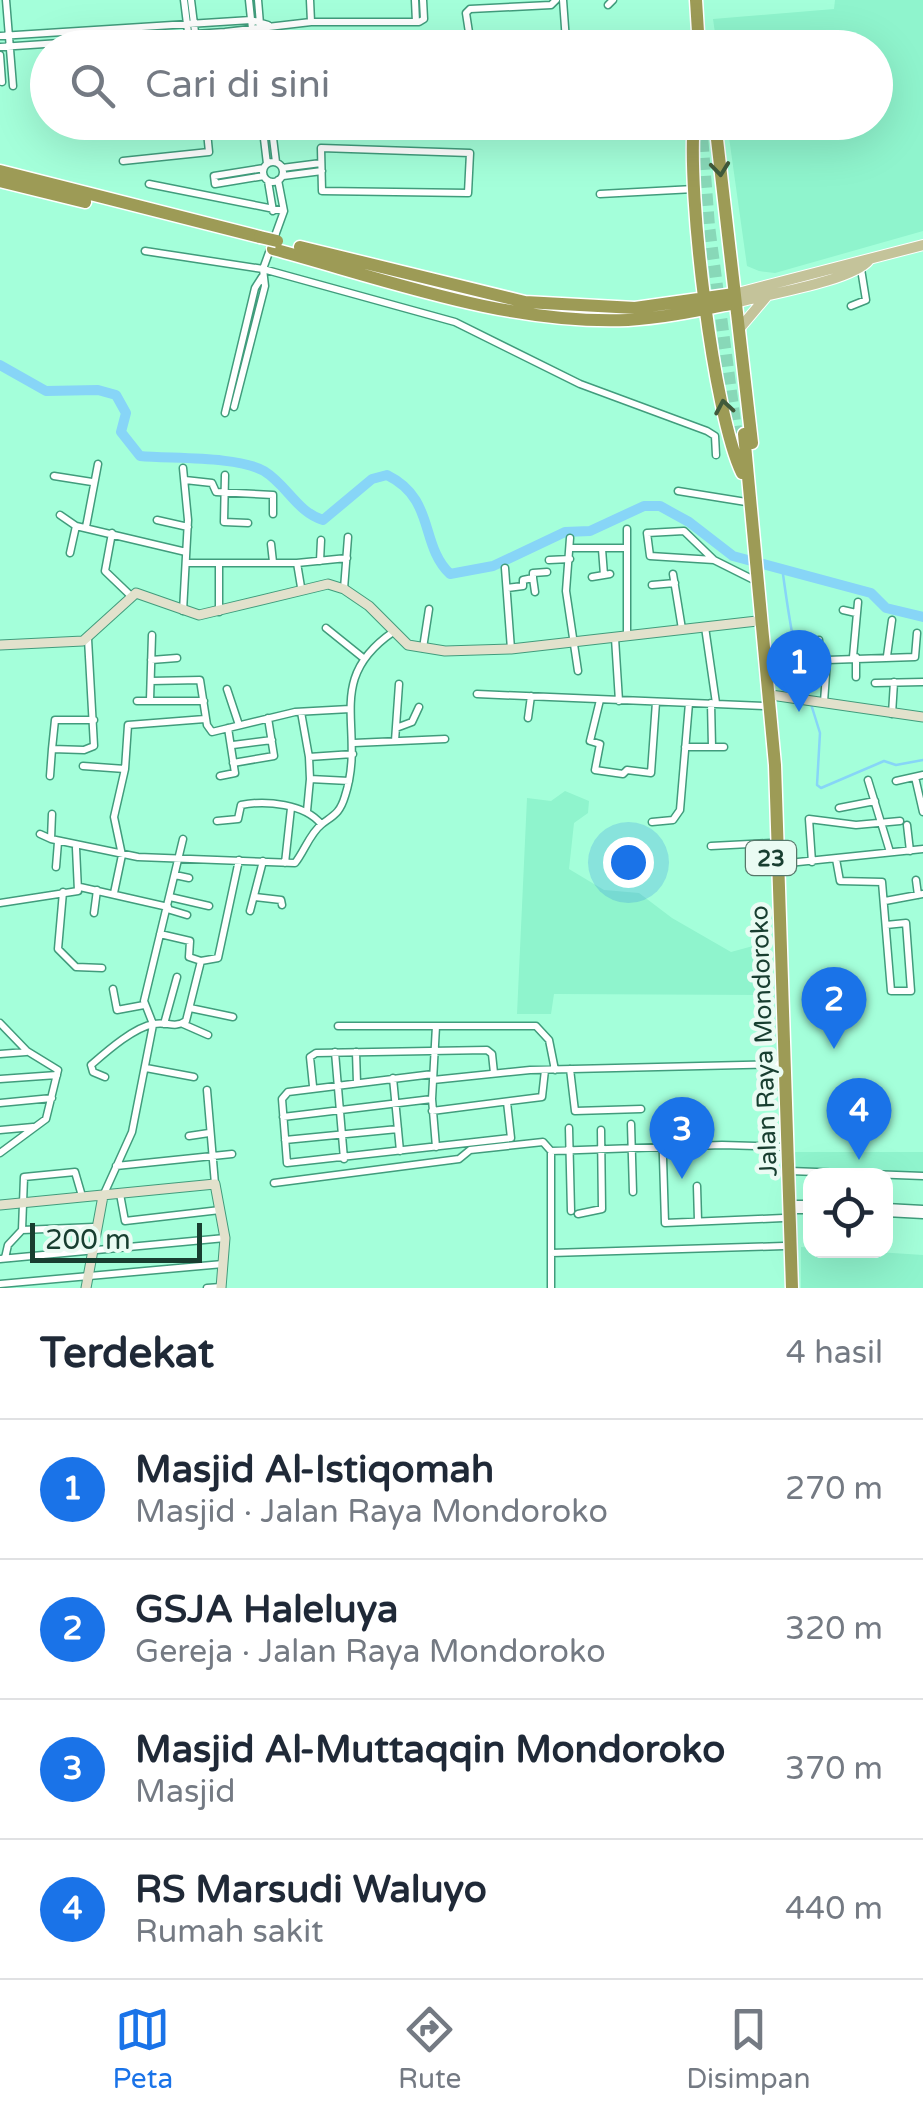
<!DOCTYPE html>
<html lang="id">
<meta charset="utf-8">
<style>
body{margin:0;font-family:"Varela Round",sans-serif;background:#f6f6f7;color:#1f2937}
.controls{position:absolute;right:30px;bottom:30px;display:grid;overflow:hidden;border-radius:20px;box-shadow:0 10px 40px #0002}
.controls button{width:90px;height:90px;display:grid;place-items:center;padding:0;border:0;border-bottom:2px solid #e0e1e3;background:#fff;color:#1f2937;font:50px sans-serif}
.scale{position:absolute;left:30px;bottom:25px;width:172px;box-sizing:border-box;padding-left:10px;border:5px solid #183e30;border-top:0;font-size:28px;line-height:35px;white-space:nowrap;color:#183e30;-webkit-text-stroke:8px #eafbf3;paint-order:stroke}
.you{position:absolute;left:628px;top:862px;width:35px;height:35px;margin:-25px;border:8px solid #fff;border-radius:50%;background:#1a73e8;box-shadow:0 0 0 15px #1a73e833}
.badge{display:grid;place-items:center;width:65px;height:65px;border-radius:50%;background:#1a73e8;color:#fff;font-size:32px;font-weight:700}
.pin{position:absolute;translate:-50% -82px;filter:drop-shadow(0 2px 5px #0008)}
.pin::after{content:'';position:absolute;top:52px;width:35px;height:30px;background:inherit;clip-path:polygon(0 0,100% 0,50% 100%)}
.list{margin:0;padding:0;list-style:none}
h2{display:flex;justify-content:space-between;align-items:center;height:130px;margin:0;padding:0 40px;font-size:42px}
h2 small{font-size:32px;font-weight:400;color:#747a83}
.list li{display:grid;grid-template-columns:65px 1fr auto;gap:30px;align-items:center;box-sizing:border-box;height:140px;padding:0 40px;border-top:2px solid #e0e1e3}
.list b{display:block;font-size:38px;white-space:nowrap}
.list p{margin:0;font-size:32px;white-space:nowrap;color:#747a83}
.list em{font-size:32px;font-style:normal;color:#747a83}
.icon{flex:none;width:55px;height:55px;fill:none;stroke:currentColor;stroke-width:2;stroke-linecap:round;stroke-linejoin:round}
.map{position:relative;flex:none;width:923px;height:1288px;overflow:hidden}
.search{position:absolute;background:#fff;box-shadow:0 10px 40px #0002;left:30px;right:30px;top:30px;height:110px;display:flex;align-items:center;gap:25px;box-sizing:border-box;padding:0 35px;border-radius:55px;color:#747a83;font-size:38px}
.sheet{height:690px;background:#fff}
nav{display:flex;justify-content:space-around;align-items:center;box-sizing:border-box;height:140px;border-top:2px solid #e0e1e3;background:#fff;font-size:28px;color:#747a83}
nav a{display:grid;justify-items:center;gap:5px}
nav .on{color:#1a73e8}
.map>svg:first-child{display:block}
.built{fill:#8ff4cd}
.lines{fill:none;stroke-linecap:round;stroke-linejoin:round}
.stream{stroke:#87d5f7;stroke-width:2.5}
.river{stroke:#87d5f7;stroke-width:10}
.highway-tunnel{stroke:#88d8b8;stroke-width:12;stroke-dasharray:12 6;stroke-linecap:butt}
.street-casing{stroke:#419c7c;stroke-width:9}
.secondary-casing{stroke:#419c7c;stroke-width:11}
.primary-casing{stroke:#fff;stroke-width:12}
.highway-casing{stroke:#fff;stroke-width:15}
.street{stroke:#fff;stroke-width:6}
.secondary{stroke:#e2e1cc;stroke-width:9}
.primary{stroke:#c4c39a;stroke-width:10}
.highway{stroke:#9d9b56;stroke-width:12}
.highway-bridge-casing{stroke:#fff;stroke-width:15;stroke-linecap:butt}
.highway-bridge{stroke:#9d9b56;stroke-width:12}
.oneway{stroke:#405a3b}
.labels{text-anchor:middle;stroke-width:9;stroke-linejoin:round;paint-order:stroke}
.shield{fill:#eafbf3;stroke:#57776a;stroke-width:2.5}
.shield-label{font-size:22px;font-weight:bold;fill:#183e30}
.street-label{font-size:25px;fill:#183e30;stroke:#eafbf3}
</style>
<div class="map">
<svg width="923" height="1288" viewBox="0 0 923 1288">
<rect width="100%" height="100%" fill="#a4ffda"/>
<!-- built -->
<path class="built" d="M835,0h88v231l-148,42 -16,-2 -12,-5 -20,-143 149,-1v-74l-159,-1 -4,-28 121,-10z
M565,791l24,10 -1,12 -14,10 -5,46 35,21 35,3 33,25 59,34 37,-10 2,53 -216,-1 -3,20h-34l10,-216 24,3z
M794,1152h129v21l-128,-4z
M801,1247l122,8v33h-122z"/>
<g class="lines">
<!-- stream -->
<path class="stream" d="M782,567c6,44 12,87 26,130
M811,704l9,29 -3,52 4,3 63,-27 12,4 27,-5"/>
<!-- river -->
<path class="river" d="M0,365l46,26 52,-1 18,5 10,18 -5,19 19,24c32,3 98,0 124,15 23,14 33,41 59,49l49,-41 15,-4c49,24 32,69 63,99l43,-8 72,-34 25,-1 54,-25h16l29,16 44,34 138,37 15,15 37,9"/>
<!-- highway-tunnel -->
<path class="highway-tunnel" d="M701,122l8,104 28,211"/>
<defs>
<path id="street" d="M6,0l7,86
M184,0l6,48
M191,0l6,48
M249,0l5,48
M258,0l4,48
M310,0l1,22
M415,0l1,22
M556,0l-5,5 -81,4 -4,4 4,26 53,3 176,-7
M563,0l3,41
M608,5l5,-5
M0,36l251,-16 17,5
M0,47l225,-15 86,-10h108l5,-3 -1,-19
M0,55l2,27
M262,122l5,42
M271,122l5,40
M176,123l7,-1
M321,148l149,5 -2,40 -146,-2z
M123,161l86,-9 -3,-30
M263 172a10 10 0 1 1 20 0a10 10 0 1 1-20 0Z
M282,168l39,-5
M264,176l-49,8 -1,-8 50,-8
M283,176l39,-5
M278,180l6,31 -21,58 192,53 125,62 127,47 8,5 1,19
M268,181l5,30
M149,184l135,27
M600,194l94,-5
M145,251l118,18 2,17 -31,121
M851,306l15,-6 -5,-31
M225,413l30,-125 7,-11
M183,468l5,52 -5,91
M225,475l-1,47 24,1
M54,476l38,6
M185,480l27,3 4,9 57,3v19
M678,491l68,11
M60,515l16,11 110,26
M157,520l31,7
M86,527l12,-63
M627,529v107
M112,533l-7,38 25,24
M570,538l-4,53 12,80
M271,544l2,18
M570,548h57
M602,549l2,26
M70,553l6,-27
M549,560l21,-1
M714,560l-64,-4 -3,-23 37,-2 30,29 40,20
M320,561l1,-21
M186,563h111l50,-5
M219,563v49
M297,563l4,24
M505,568l6,81
M673,574l9,55
M592,577l18,-3
M533,578l2,14
M652,585l23,-2
M507,588l16,-2v-6l10,-2v-5l14,-1
M344,589l4,-52
M843,610l13,3
M705,627l11,76
M326,628l36,29
M615,638l4,63
M88,639l6,107 -10,4 -32,-1 3,-29h39
M819,640v15l8,5 -3,42
M423,648l6,-39
M887,656l5,-36
M853,657l5,-55
M856,657v20
M151,660l26,-2
M827,660l88,-3 2,-24
M151,681l49,-1 7,45 5,7 83,-20 55,-3
M875,683l48,-1
M227,689l12,36
M477,694l287,12
M150,700l2,-65
M600,700l-10,41 10,3 -5,26 28,4 4,-4 24,3 5,-71
M137,701h67
M711,703l1,44
M301,712l8,45 44,-3
M892,714l2,-32
M528,718l3,-22
M396,728l16,-6 7,-15
M395,741l4,-57
M354,743l91,-4
M233,745l39,-5
M685,747h39
M309,757l1,22 39,2
M233,763l41,-7 -6,-38
M83,766l42,3 -11,48 8,38 -8,38
M125,769l3,-44 77,-6
M50,776l2,-27
M220,776l15,-3 -7,-45
M915,777l8,35
M868,780l22,72
M896,781l27,-6
M839,808l36,-7
M307,811l3,-32
M52,814l-1,25 87,18 157,6c9,-11 15,-30 27,-39 12,-9 18,-11 23,-28 22,-67 -23,-115 48,-164
M217,821l21,-2 3,-14c25,-5 64,-1 80,19
M652,822l21,-2 7,-10 9,-107
M907,825l3,26
M40,834l11,5
M711,846l60,-3
M836,859l4,22 42,1 9,109h20l-5,-68 -20,2
M812,862l-3,-43 47,6 44,-4
M285,863l6,-55
M779,864l144,-15
M56,867l2,-25
M175,875l14,3
M916,880l2,15
M80,887l88,20
M63,892l-5,57 18,18 26,1
M170,897l39,9
M255,897l26,3 1,5
M885,901l38,-7
M0,903l78,-12 -2,-43
M167,909l20,6
M250,911l13,-50
M94,913l3,-23
M160,934l30,7 -1,16 12,4 17,-3 21,-98
M113,989l4,21 27,-5
M190,1008l43,9
M0,1023l27,28 31,19 -12,49 -46,34
M153,1024l-9,-23 39,-162
M164,1024l13,-47
M183,1024l25,11
M338,1026h198l13,14 6,30
M335,1052l9,107
M356,1052l1,31
M0,1054l26,-2
M146,1068l48,9
M570,1069l5,42 66,-2
M433,1074l-145,18 -6,7 5,64 224,-25 -4,-36
M105,1077l-12,-5 -2,-7c15,-13 43,-38 63,-41 13,-3 20,5 32,-3l15,-60
M393,1078l7,73
M0,1079l57,-4
M433,1080l97,-10 250,-6
M313,1086l-3,-29 6,-4 171,-3 5,4 2,19
M207,1090l8,94
M0,1103l52,-5
M432,1111l110,-14 3,-27
M283,1117l149,-18
M631,1124l2,68
M662,1125l3,98 118,-5
M569,1128l2,83
M0,1130l33,-3
M189,1136l20,-3
M285,1140l113,-11
M436,1147l-4,-48 4,-73
M116,1166l116,-12
M790,1171l133,5
M274,1183l185,-24 11,-9 73,-8 8,9 171,-6 65,2
M697,1186l1,35
M120,1194l5,27 95,-11
M103,1196l29,-64 21,-107
M791,1204h19
M886,1207l37,2
M792,1210h18
M886,1213l37,2
M578,1214l24,-5 -1,-79
M22,1230l72,-3
M551,1253l233,-7
M5,1258l3,-13 14,-15 2,-53 51,-5 7,24
M0,1259l225,-21
M0,1284l223,-20
M207,1288l14,-1
M551,1288v-137"/>
<path id="secondary" d="M0,645l83,-4 53,-48 63,22 129,-31 16,5 25,17 39,39 37,6 66,-2 246,-28
M771,695l152,22
M0,1205l215,-21 10,54 -4,50
M86,1288l17,-92"/>
<path id="primary" d="M734,294l189,-49
M735,303c28,-8 118,-22 134,-43
M740,328l27,-32"/>
<path id="highway" d="M696,0l3,48
M694,122c-7,69 19,291 48,351
M715,122l37,321
M0,171l260,66
M0,181l85,21
M300,247l225,55 110,6 99,-14
M273,249c114,31 236,76 355,71 36,-2 72,-10 107,-17
M744,434l31,331 17,523"/>
</defs>
<!-- street casing -->
<use href="#street" class="street-casing"/>
<!-- secondary casing -->
<use href="#secondary" class="secondary-casing"/>
<!-- primary casing -->
<use href="#primary" class="primary-casing"/>
<!-- highway casing -->
<use href="#highway" class="highway-casing"/>
<!-- street -->
<use href="#street" class="street"/>
<!-- secondary -->
<use href="#secondary" class="secondary"/>
<!-- primary -->
<use href="#primary" class="primary"/>
<!-- highway -->
<use href="#highway" class="highway"/>
<defs>
<path id="highway-bridge" d="M260,237l17,4"/>
</defs>
<!-- highway-bridge casing -->
<use href="#highway-bridge" class="highway-bridge-casing"/>
<!-- highway-bridge -->
<use href="#highway-bridge" class="highway-bridge"/>
</g>
<!-- one-way arrows -->
<defs><path id="oneway-chevron" d="M-2-3.5L2.5 0L-2 3.5" fill="none" stroke-width="1.6" stroke-linecap="round" stroke-linejoin="round" transform="scale(2.5)"/></defs>
<g class="oneway">
<use href="#oneway-chevron" transform="translate(720 169) rotate(84)"/>
<use href="#oneway-chevron" transform="translate(724 407) rotate(-100)"/>
</g>
<g class="labels">
<!-- shield labels -->
<rect class="shield" x="746" y="841" width="50" height="34" rx="8"/>
<g class="shield-label">
<text x="771" y="866">23</text>
</g>
<!-- street labels -->
<g class="street-label">
<text transform="translate(763 1041) rotate(-92)" y="9">Jalan Raya Mondoroko</text>
</g>
</g>
</svg>
<div class="controls">
<button><svg class="icon" aria-label="locate" viewBox="0 0 24 24"><circle cx="12" cy="12" r="6"/><path d="M12 2v4M12 18v4M2 12h4M18 12h4"/></svg></button>
</div>
<div class="scale">200 m</div>
<div class="you"></div>
<div class="pin badge" style="left:799px;top:712px">1</div>
<div class="pin badge" style="left:834px;top:1049px">2</div>
<div class="pin badge" style="left:682px;top:1179px">3</div>
<div class="pin badge" style="left:859px;top:1160px">4</div>
<div class="search"><svg class="icon" aria-label="search" viewBox="0 0 24 24"><circle cx="10" cy="10" r="6"/><path d="M15 15l6 6"/></svg>Cari di sini</div>
</div>
<section class="sheet">
<h2>Terdekat<small>4 hasil</small></h2>
<ul class="list">
<li><span class="badge">1</span><div><b>Masjid Al-Istiqomah</b><p>Masjid · Jalan Raya Mondoroko</p></div><em>270 m</em></li>
<li><span class="badge">2</span><div><b>GSJA Haleluya</b><p>Gereja · Jalan Raya Mondoroko</p></div><em>320 m</em></li>
<li><span class="badge">3</span><div><b>Masjid Al-Muttaqqin Mondoroko</b><p>Masjid</p></div><em>370 m</em></li>
<li><span class="badge">4</span><div><b>RS Marsudi Waluyo</b><p>Rumah sakit</p></div><em>440 m</em></li>
</ul>
</section>
<nav>
<a class="on"><svg class="icon" aria-label="map" viewBox="0 0 24 24"><path d="M3 6l6-2 6 2 6-2v14l-6 2-6-2-6 2zM9 4v14M15 6v14"/></svg>Peta</a>
<a><svg class="icon" aria-label="directions" viewBox="0 0 24 24"><path d="M12 3l9 9-9 9-9-9zM9 14v-3h6M13 9l2 2-2 2"/></svg>Rute</a>
<a><svg class="icon" aria-label="saved" viewBox="0 0 24 24"><path d="M7 4h10v16l-5-4-5 4z"/></svg>Disimpan</a>
</nav>
